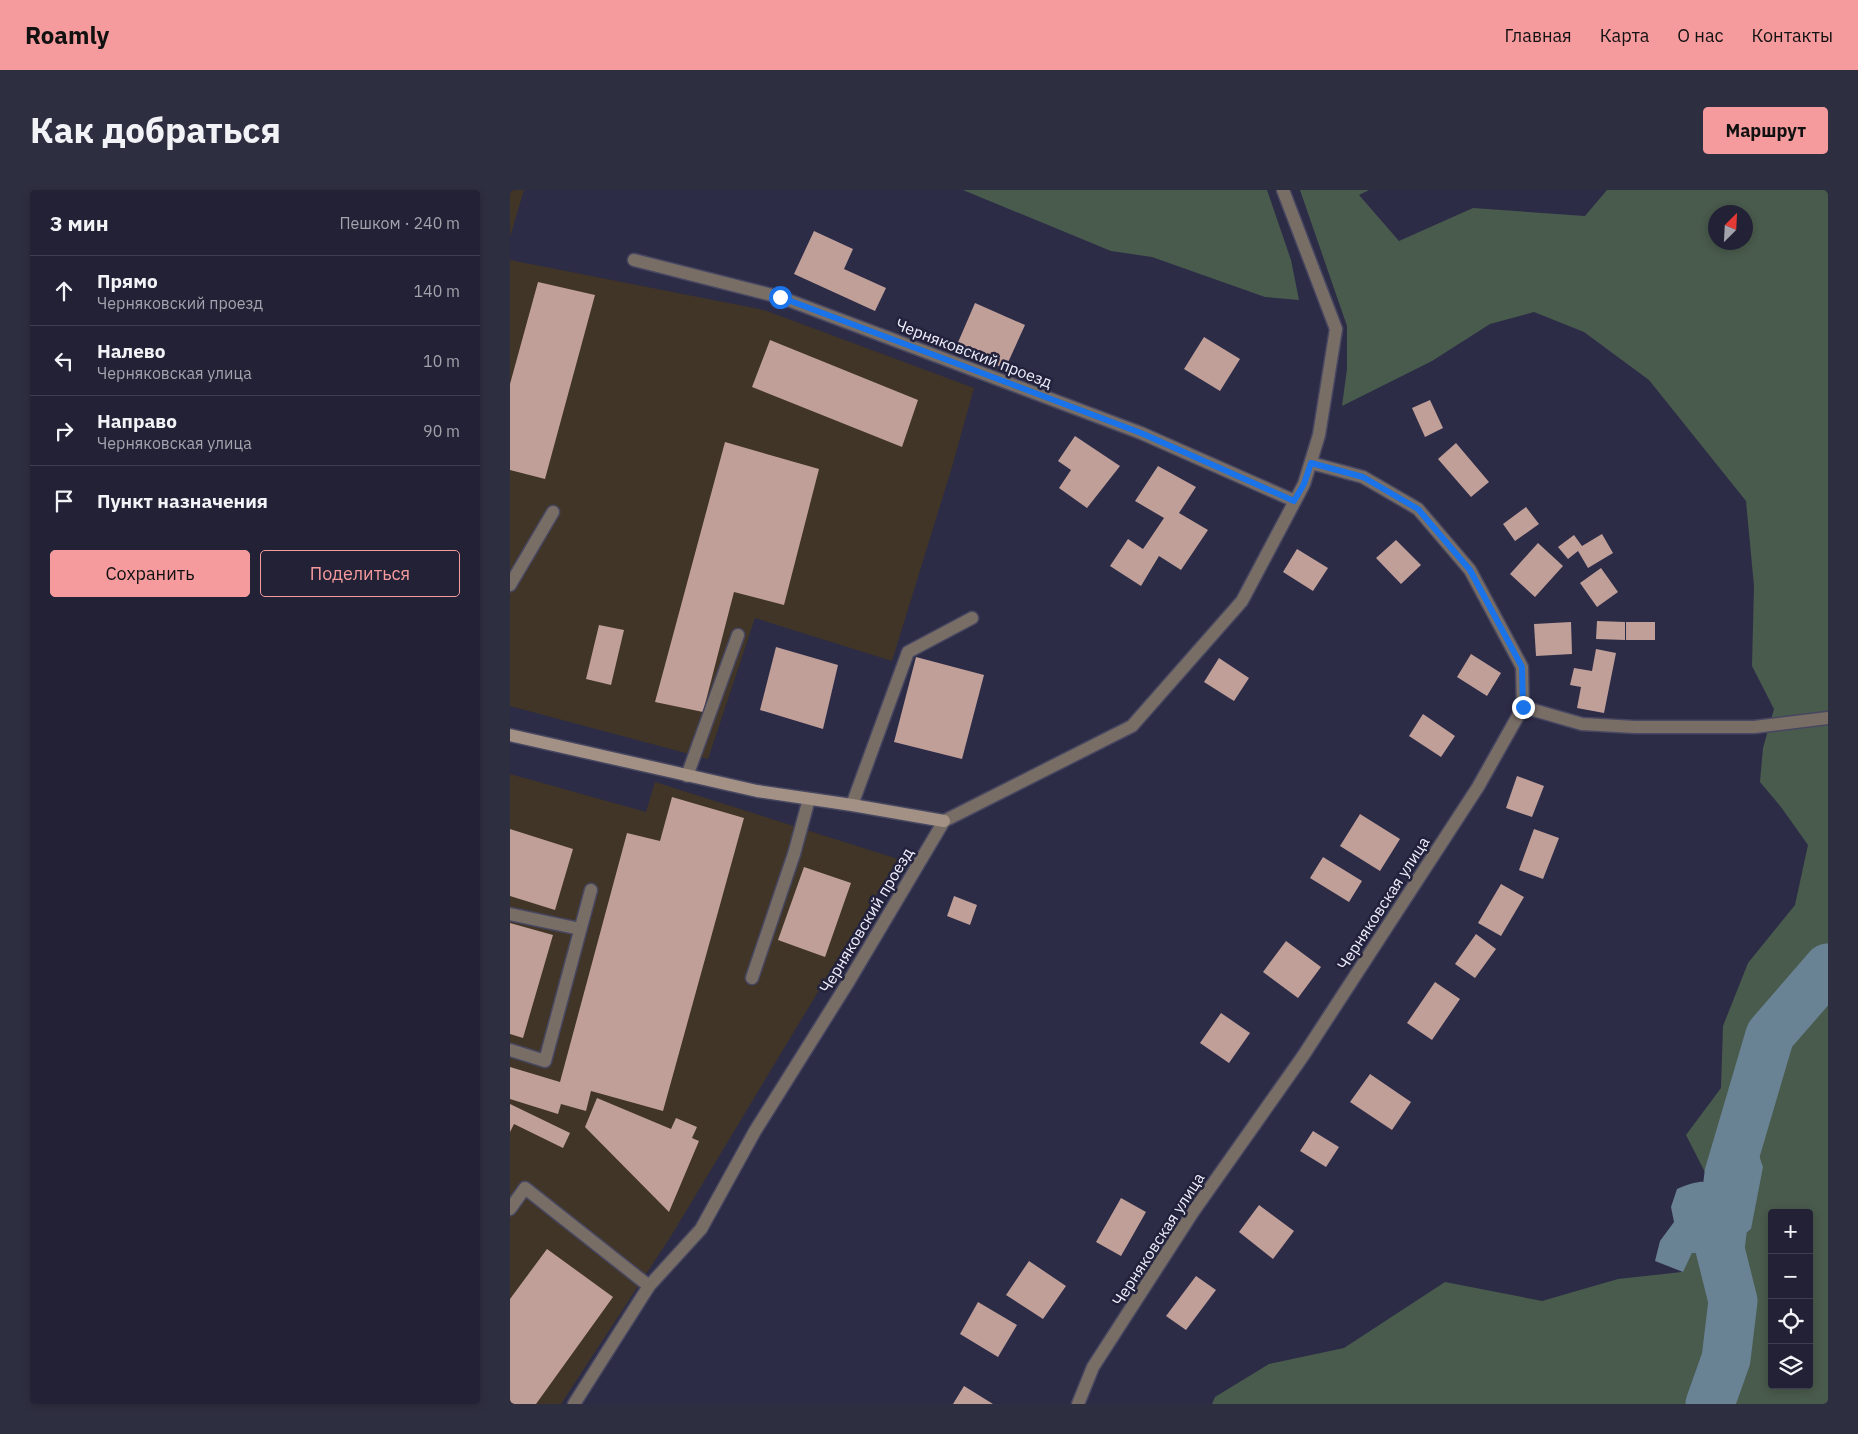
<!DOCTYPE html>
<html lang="ru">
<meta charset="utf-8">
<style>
body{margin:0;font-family:"IBM Plex Sans",sans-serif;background:#2e2e41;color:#f1f3f6}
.controls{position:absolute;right:15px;bottom:15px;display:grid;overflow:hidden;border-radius:5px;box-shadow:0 2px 8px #0003}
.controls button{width:45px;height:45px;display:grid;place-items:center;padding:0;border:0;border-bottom:1px solid #3f3e50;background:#222135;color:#f1f3f6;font:25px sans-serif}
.compass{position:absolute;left:1198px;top:15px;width:45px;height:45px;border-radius:50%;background:#222135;box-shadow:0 2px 8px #0003;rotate:24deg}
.stop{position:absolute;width:15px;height:15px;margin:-11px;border:4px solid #1a73e8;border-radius:50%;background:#fff}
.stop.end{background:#1a73e8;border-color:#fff;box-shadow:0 1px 5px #0008}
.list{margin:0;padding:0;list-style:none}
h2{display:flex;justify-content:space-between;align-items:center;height:65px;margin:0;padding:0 20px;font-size:21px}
h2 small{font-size:16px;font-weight:400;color:#a2a3ad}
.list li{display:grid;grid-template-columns:32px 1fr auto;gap:15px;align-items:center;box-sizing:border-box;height:70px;padding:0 20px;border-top:1px solid #3f3e50}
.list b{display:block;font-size:19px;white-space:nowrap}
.list p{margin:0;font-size:16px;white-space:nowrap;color:#a2a3ad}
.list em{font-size:16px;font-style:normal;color:#a2a3ad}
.actions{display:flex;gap:10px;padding:15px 20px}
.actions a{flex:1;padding:11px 0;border:1px solid #f59b9d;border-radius:5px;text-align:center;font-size:18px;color:#f59b9d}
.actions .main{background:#f59b9d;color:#111}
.icon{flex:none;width:28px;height:28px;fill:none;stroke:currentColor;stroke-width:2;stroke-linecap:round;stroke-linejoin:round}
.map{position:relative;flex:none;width:1318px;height:1214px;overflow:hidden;border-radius:5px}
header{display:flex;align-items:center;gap:30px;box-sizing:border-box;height:70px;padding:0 25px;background:#f59b9d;color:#111}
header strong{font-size:24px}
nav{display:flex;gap:28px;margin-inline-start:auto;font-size:18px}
.intro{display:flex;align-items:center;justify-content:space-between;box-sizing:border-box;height:120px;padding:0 30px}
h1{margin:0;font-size:35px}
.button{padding:12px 22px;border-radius:5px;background:#f59b9d;color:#111;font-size:18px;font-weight:700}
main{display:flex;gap:30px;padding:0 30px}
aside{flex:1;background:#222135;border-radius:5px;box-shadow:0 2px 8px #0003}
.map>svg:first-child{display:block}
.industrial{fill:#403526}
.green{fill:#495b4d;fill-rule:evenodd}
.water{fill:#698294}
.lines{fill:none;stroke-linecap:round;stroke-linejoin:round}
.river{stroke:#698294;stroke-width:49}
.building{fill:#c09f99}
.lane-casing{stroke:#484761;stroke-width:15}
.street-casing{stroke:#484761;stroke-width:15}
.secondary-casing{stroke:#484761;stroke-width:15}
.lane{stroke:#796e66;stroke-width:12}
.street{stroke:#796e66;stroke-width:12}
.secondary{stroke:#a29184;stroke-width:12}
.route{stroke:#1a73e8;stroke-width:6}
.labels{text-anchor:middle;stroke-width:5;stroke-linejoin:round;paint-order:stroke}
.street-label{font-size:16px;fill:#eff0fe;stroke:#23223c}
</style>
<header>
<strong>Roamly</strong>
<nav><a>Главная</a><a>Карта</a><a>О нас</a><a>Контакты</a></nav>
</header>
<div class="intro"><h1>Как добраться</h1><a class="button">Маршрут</a></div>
<main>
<aside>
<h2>3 мин<small>Пешком · 240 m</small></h2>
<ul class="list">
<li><svg class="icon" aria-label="ahead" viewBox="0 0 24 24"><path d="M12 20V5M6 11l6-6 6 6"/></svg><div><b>Прямо</b><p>Черняковский проезд</p></div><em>140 m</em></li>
<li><svg class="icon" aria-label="left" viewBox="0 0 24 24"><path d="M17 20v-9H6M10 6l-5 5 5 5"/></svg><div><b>Налево</b><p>Черняковская улица</p></div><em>10 m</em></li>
<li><svg class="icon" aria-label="right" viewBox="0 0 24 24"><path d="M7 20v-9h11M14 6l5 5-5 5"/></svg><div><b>Направо</b><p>Черняковская улица</p></div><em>90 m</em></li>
<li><svg class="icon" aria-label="arrive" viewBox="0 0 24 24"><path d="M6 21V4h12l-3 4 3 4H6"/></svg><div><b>Пункт назначения</b></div></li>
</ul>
<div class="actions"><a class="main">Сохранить</a><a>Поделиться</a></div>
</aside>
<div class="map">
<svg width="1318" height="1214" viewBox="0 0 1318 1214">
<rect width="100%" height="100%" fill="#2d2c47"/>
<!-- industrial -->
<path class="industrial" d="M0,0h14l-14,47z
M0,70l254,50 210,78 -22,79 -60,194 -137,-43 -47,141 -198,-53z
M0,584l136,38 9,-30 243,77 -227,377 -110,168h-51z"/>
<!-- green -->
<path class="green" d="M453,0h304l24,70 8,40 -34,-3 -113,-40 -41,-6z
M790,0h69l-10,5 40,46 74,-33 112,8 22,-26h221v1214h-616l3,-7 54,-33 75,-16 101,-66 97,19 76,-22 64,-7 10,-19c32,2 36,-4 59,-24l-16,-41 -25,-6 -24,-47 35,-47 2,-62 25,-63 47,-58 13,-60 -27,-38 -21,-25 3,-34 11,-39 -22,-43 2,-80 -8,-85 -97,-121 -65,-48 -50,-20 -44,12 -58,37 -90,45 5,-37v-43zM1206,22h30v30h-30zM1262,1023h37v172h-37z"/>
<!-- water -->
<path class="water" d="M1240,939l13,38 -12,62 -21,18 -18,7 -20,-1 -9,19 -28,-11 5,-20 14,-19 -3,-15 6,-18c26,-12 32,-7 58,-1l-3,-23 2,-30z"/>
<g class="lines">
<!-- river -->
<path class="river" d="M1200,1214l16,-45 7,-58 -13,-52 9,-75 41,-139 58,-67"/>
</g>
<!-- building -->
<path class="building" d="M304,41l39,18 -9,20 42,19 -11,23 -81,-37z
M28,92l57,13 -50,184 -35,-9v-86z
M465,113l50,22 -20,44 -49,-22z
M694,147l36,22 -20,32 -36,-22z
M260,150l148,60 -16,47 -150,-60z
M920,210l13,28 -18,9 -13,-29z
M565,246l45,30 -33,42 -28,-20 12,-18 -13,-9z
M215,252l94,27 -35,136 -50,-13 -31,120 -48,-10z
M946,253l33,39 -18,15 -33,-38z
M648,276l38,21 -17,26 29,17 -27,40 -22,-14 -18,30 -31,-20 18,-27 15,10 21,-31 -29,-17z
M1016,317l13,17 -24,17 -12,-17z
M1092,344l11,19 -25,15 -10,-17 -10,8 -10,-12 16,-12 8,11z
M886,350l25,25 -20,19 -25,-26z
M1028,353l25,23 -28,31 -25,-23z
M787,359l31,19 -15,23 -30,-19z
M1091,378l17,24 -21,15 -17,-24z
M1087,431l28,1v18l-29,-1z
M1061,432l1,32 -36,2 -2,-32z
M1116,432h29v18h-29z
M89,435l25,5 -13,55 -25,-6z
M266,457l62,18 -15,64 -63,-19z
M1086,459l20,4 -12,60 -27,-5 4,-21 -11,-2 4,-17 18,3z
M961,464l30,19 -14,23 -30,-19z
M406,467l68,18 -22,84 -68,-17z
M709,468l30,20 -15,23 -30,-19z
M913,524l32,22 -14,21 -32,-21z
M1007,586l27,10 -12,31 -26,-9z
M162,607l72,21 -81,293 -72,-20 -5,20 -25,-7 -3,10 -48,-15v-32l50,15 67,-249 33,8z
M850,624l40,25 -20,32 -40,-25z
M0,639l63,20 -18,61 -45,-14z
M1024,639l25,9 -16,41 -24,-9z
M813,667l39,24 -13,21 -39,-24z
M294,677l47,16 -26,74 -47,-17z
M991,694l23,13 -23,39 -23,-13z
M444,706l23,9 -7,20 -23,-9z
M0,733l43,12 -30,103 -13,-4z
M966,744l20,15 -21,29 -20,-14z
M776,751l35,26 -23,31 -35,-26z
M925,792l25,17 -28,41 -25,-17z
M711,823l29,20 -21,30 -29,-20z
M860,884l41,28 -19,28 -42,-28z
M87,908l74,31 5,-11 21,9 -5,11 7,3 -30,71 -84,-85z
M0,914l60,29 -7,15 -49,-24 -4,8z
M803,941l26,16 -13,20 -26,-16z
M611,1008l25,14 -25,44 -25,-14z
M749,1015l35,26 -21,28 -34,-27z
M37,1059l66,48 -77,107h-26v-105z
M519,1071l37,25 -23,33 -37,-24z
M686,1086l20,14 -30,40 -20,-14z
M468,1112l39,23 -19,32 -38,-23z
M454,1196l29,18h-40z"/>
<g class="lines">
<defs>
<path id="lane" d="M0,395l43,-73
M1013,517l59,17 53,3h119l74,-9
M177,586l51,-141
M342,615l56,-153 64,-34
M242,788l42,-124 15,-55
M0,1019l15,-21 124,98"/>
<path id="street" d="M124,70l146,37 361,136 154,68
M0,724l70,15
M0,860l35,11 46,-171
M64,1214l75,-118 52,-57 54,-98 94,-150 95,-160 188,-95 110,-125 62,-117 15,-49 17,-106 -53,-139
M568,1214l15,-37 100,-155 110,-156 175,-269 45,-80 -1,-40 -52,-97 -52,-61 -55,-32 -52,-14"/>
<path id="secondary" d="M0,545l247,56 95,14 92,16"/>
</defs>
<!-- lane casing -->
<use href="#lane" class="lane-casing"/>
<!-- street casing -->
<use href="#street" class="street-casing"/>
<!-- secondary casing -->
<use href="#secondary" class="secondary-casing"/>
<!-- lane -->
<use href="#lane" class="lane"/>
<!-- street -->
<use href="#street" class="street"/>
<!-- secondary -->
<use href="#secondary" class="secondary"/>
</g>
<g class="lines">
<!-- route -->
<path class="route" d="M270,107l361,136 153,68 10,-17 7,-21 52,14 55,32 52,61 52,97 1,40"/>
</g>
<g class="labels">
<!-- street labels -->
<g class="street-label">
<text transform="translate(464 163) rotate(21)" y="6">Черняковский проезд</text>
<text transform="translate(873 713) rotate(-57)" y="6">Черняковская улица</text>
<text transform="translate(356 730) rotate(-59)" y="6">Черняковский проезд</text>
<text transform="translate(648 1049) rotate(-57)" y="6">Черняковская улица</text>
</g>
</g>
</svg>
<div class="controls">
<button>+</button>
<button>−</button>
<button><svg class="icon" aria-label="locate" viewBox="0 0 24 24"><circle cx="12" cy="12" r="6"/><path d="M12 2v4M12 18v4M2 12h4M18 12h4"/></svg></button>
<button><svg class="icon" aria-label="layers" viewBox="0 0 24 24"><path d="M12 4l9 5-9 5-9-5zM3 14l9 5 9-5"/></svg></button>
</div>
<svg class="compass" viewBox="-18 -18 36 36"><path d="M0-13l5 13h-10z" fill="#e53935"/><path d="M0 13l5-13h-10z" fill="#a2a3ad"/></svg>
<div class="stop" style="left:270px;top:107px"></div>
<div class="stop end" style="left:1013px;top:517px"></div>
</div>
</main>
